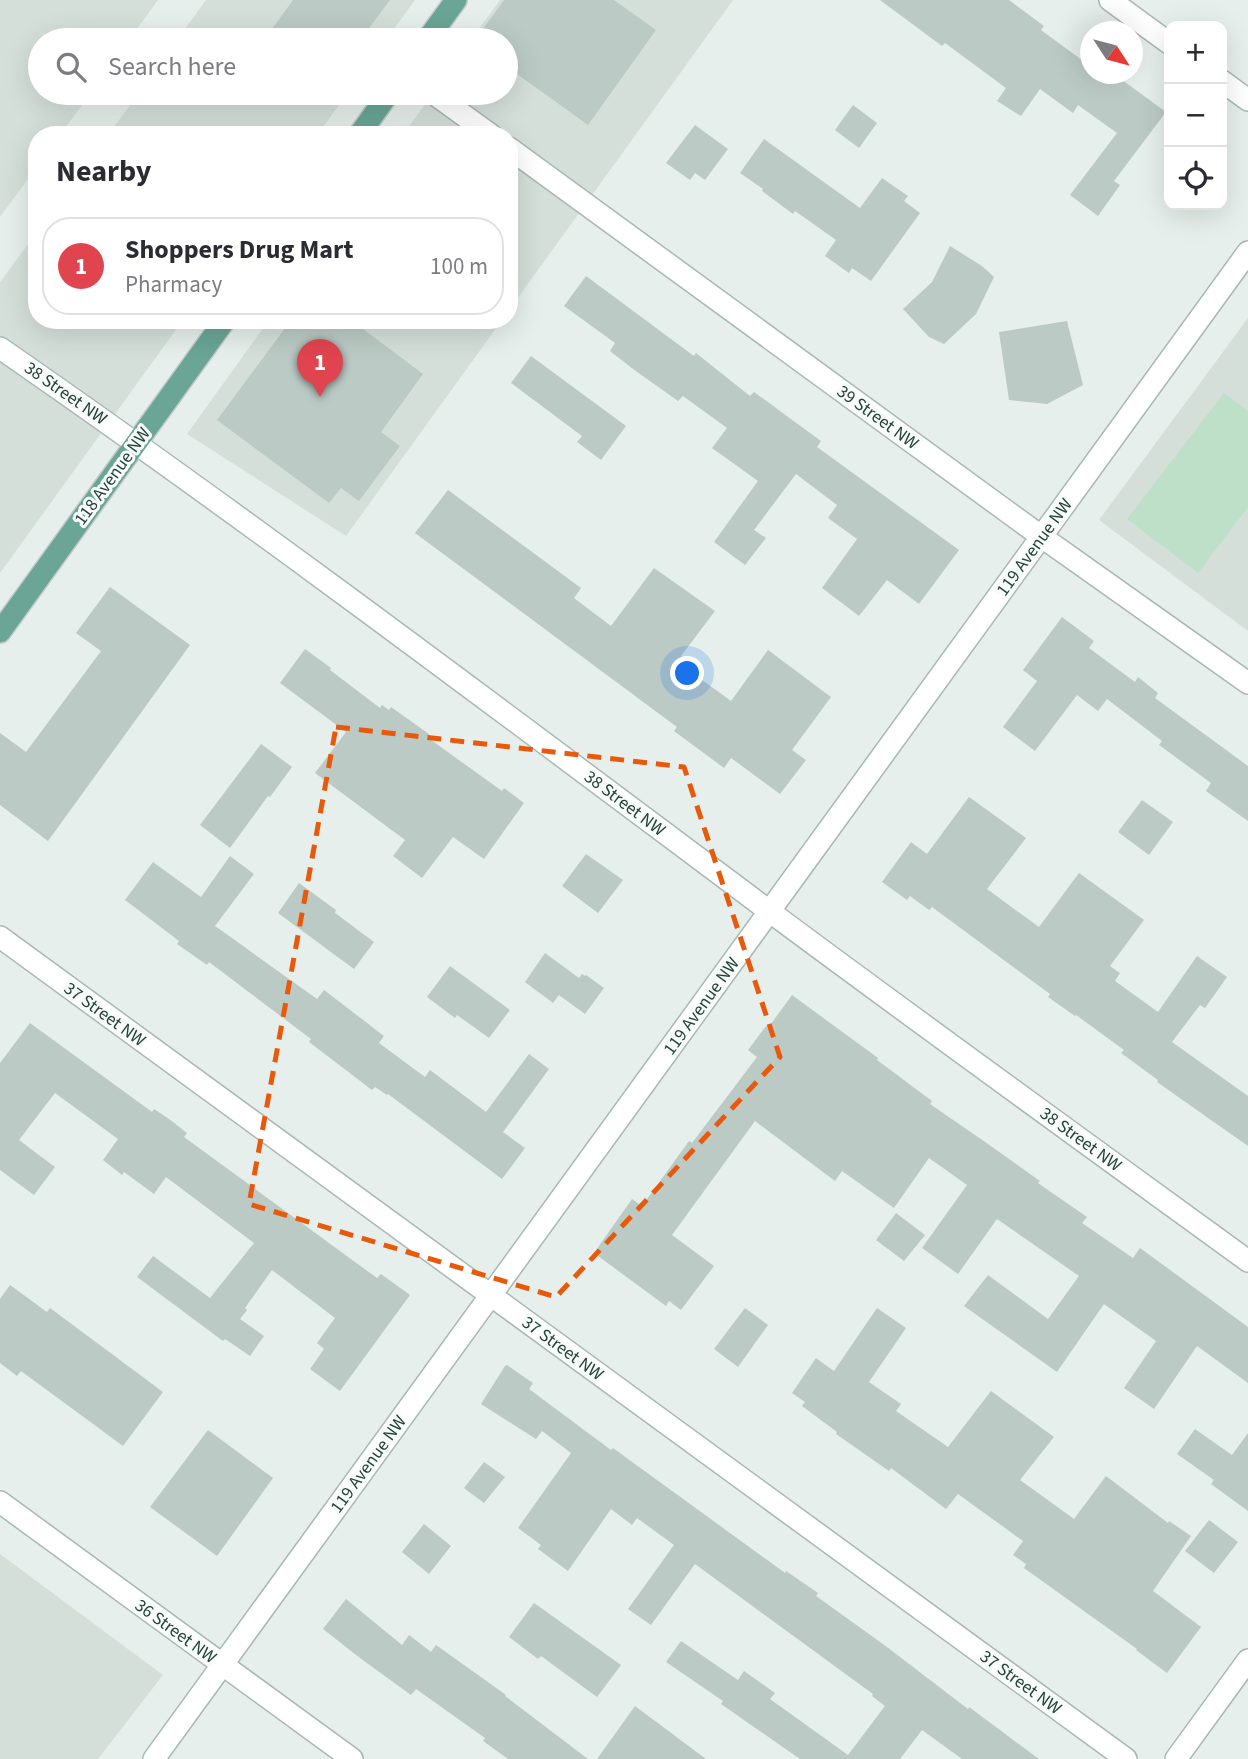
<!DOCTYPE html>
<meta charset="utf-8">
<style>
body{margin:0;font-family:"Source Sans 3",sans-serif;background:#f7f7f7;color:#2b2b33}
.controls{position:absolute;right:21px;top:21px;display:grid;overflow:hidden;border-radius:14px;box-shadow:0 7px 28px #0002}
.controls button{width:63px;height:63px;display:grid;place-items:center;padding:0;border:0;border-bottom:2px solid #e1e1e2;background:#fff;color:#2b2b33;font:35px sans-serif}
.compass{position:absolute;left:1080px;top:21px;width:63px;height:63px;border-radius:50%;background:#fff;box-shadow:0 7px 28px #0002;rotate:126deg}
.you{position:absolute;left:688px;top:674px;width:24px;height:24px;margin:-18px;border:5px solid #fff;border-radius:50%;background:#1a73e8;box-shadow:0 0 0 10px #1a73e833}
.badge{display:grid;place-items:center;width:46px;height:46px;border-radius:50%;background:#d93025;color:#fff;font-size:23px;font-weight:700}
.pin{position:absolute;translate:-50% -58px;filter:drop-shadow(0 2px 4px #0008)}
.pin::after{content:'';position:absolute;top:37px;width:24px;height:21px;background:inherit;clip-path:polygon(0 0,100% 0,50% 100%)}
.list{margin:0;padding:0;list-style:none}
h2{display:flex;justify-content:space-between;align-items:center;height:91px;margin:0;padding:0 28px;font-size:30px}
h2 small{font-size:23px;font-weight:400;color:#7c7c81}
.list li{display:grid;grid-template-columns:46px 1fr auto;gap:21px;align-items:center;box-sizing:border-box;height:98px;margin:0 14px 14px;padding:0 14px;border:2px solid #e1e1e2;border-radius:28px}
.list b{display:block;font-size:26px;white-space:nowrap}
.list p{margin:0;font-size:23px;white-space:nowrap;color:#7c7c81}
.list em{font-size:23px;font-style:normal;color:#7c7c81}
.icon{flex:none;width:38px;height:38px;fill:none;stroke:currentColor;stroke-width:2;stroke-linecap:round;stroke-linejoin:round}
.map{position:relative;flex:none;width:1248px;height:1759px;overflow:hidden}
.search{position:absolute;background:#fff;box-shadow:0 7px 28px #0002;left:28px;top:28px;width:490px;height:77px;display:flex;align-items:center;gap:18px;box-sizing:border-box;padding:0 24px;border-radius:38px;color:#7c7c81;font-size:26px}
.panel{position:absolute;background:#fff;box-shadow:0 7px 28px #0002;left:28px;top:126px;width:490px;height:203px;border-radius:28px}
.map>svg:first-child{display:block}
.built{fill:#d4dfda}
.green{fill:#bfe0c8}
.building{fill:#bbcac4}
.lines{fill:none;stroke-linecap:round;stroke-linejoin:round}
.minor-casing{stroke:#a8b8b2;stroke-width:24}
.major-casing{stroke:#c2cac8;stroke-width:24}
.minor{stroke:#fff;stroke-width:21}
.major{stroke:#6aa596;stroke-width:21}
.marked{fill:none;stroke:#e8590c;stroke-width:5;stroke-dasharray:14 9;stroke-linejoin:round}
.labels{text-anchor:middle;stroke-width:6;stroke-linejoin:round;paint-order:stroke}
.street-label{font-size:18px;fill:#24423a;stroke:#f7fbf9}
</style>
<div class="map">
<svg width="1248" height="1759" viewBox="0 0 1248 1759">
<rect width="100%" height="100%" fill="#e6efeb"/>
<!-- built -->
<path class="built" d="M0,0h158l-29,40h-89v53h51l-31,42h-23v32l-37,50z
M206,0h209l-29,40h-209z
M500,0h233l-224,310v-175h-106l30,-42h73v-53h-35z
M139,93h209l-31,42h-209z
M37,232v88h146l-183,253v-291z
M1248,318v313l-149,-111z
M269,320h233l-156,216 -159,-102z
M0,1554l163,121 -65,84h-98z"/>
<!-- green -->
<path class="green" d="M1224,393l24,18v96l-50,66 -71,-54z"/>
<!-- building -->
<path class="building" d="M293,0h97l-30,40h-96z
M504,0h110l42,30 -68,95 -82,-59v-26h-31z
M880,0h129l35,26 -3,4 49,36v8h10l13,9 5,-6 48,35 -52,69 6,4 -22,31 -28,-21 47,-62 -39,-28 -5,8 -33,-24 -19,27 -24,-15 9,-13 -61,-45 -3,3z
M853,105l24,18 -18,25 -24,-18z
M695,125l33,24 -23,31 -10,-7 -5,7 -24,-17z
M764,139l96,69 22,-30 26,18 -4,5 16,12 -49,68 -19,-13 -3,5 -24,-17 11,-16 -41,-29 -2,3 -31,-23 1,-2 -23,-16z
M950,246l32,20 12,11 -18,37 -32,30 -15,-7 -26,-28 29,-27z
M586,276l108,80 2,-3 54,43 4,-4 67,49 -4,6 142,103 -40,54 -32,-24 -28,36 -37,-28 35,-49 -29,-21 9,-13 -41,-31 -42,56 12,8 -21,27 -31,-23 44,-61 -46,-33 15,-20 -44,-32 -5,5 -45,-32 -23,-18 5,-8 -51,-37z
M291,320h60l72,54 -42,58 19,14 -41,55 -18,-13 -12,15 -112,-83z
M1067,321l16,64 -36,19 -38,-4 -10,-68z
M531,356l95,70 -25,34 -24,-18 5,-6 -71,-53z
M448,490l133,98 -7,10 37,28 43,-58 61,43 -34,45 7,4 -5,6 48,35 37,-51 63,47 -39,53 14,10 -26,34 -49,-36 -7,10 -50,-37 3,-4 -262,-194z
M110,587l80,58 -142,196 -48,-36v-72l26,19 75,-101 -25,-18z
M1062,617l32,24 -5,7 46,34 3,-5 20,16 -3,5 93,68v55l-42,-30 5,-8 -52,-38 3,-4 -55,-42 -9,12 -21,-16 -42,56 -32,-24 34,-46 -14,-11z
M305,649l26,19 -1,2 50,38 2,-3 7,5 2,-3 38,27 -2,3 75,54 2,-3 20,15 -40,56 -31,-22 -31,41 -29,-22 12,-16 -90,-67 31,-41 -66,-49z
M261,744l31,23 -22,30 -2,-1 -38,52 -30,-23z
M969,797l57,41 -39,51 52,38 40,-54 65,47 -34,46 10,7 -5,8 43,31 39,-56 30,21 -22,31 -5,-3 -28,37 76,54v50l-91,-64 1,-2 -37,-27 3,-3 -48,-35 -1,1 -27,-19 2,-3 -118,-87 -3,3 -19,-14 -3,4 -25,-18 29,-40 16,12z
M1142,800l31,22 -24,33 -31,-23z
M586,854l37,26 -25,33 -36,-27z
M230,856l24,18 -39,52 102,73 7,-9 60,46 -5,7 46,34 5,-7 56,42 43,-58 20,15 -46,63 22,16 -23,31 -114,-85 -1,1 -12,-8 -3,3 -63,-48 2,-3 -102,-77 -2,3 -30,-21 2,-3 -54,-41 28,-38 48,35z
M299,883l37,27 -1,3 39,29 -20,27 -76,-56z
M545,953l34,25 3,-4 3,2 1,-1 18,13 -19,26 -26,-19 -6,8 -28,-21z
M450,966l60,44 -21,28 -32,-23 -2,3 -28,-21z
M792,995l86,63 -1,2 55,41 -2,3 58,40 52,37 -2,2 49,34 -5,6 51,35 7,-10 108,79v56l-51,-37 -43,63 -30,-21 32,-47 -52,-37 -47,68 -93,-66 24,-31 60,44 31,-43 -82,-57 -39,55 -36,-26 45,-63 -38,-27 -35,50 -52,-37 -7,10 -80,-60 -83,114 42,31 -33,44 -12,-9 -3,5 -72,-53 38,-54 10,7 47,-65 3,2 65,-86 -9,-7 18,-24 2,2z
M30,1023l122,89 2,-3 15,10 18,14 -3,4 193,141 4,-4 29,21 -70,96 -30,-22 14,-20 -7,-6 18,-25 -63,-48 -27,38 2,2 -7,9 24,17 -14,20 -25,-17 -2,2 -86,-64 16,-21 57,42 44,-55 -88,-66 -12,17 -30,-22 -2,3 -19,-15 15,-21 -63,-46 -36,47 36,27 -21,28 -34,-25v-107z
M896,1213l29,22 -21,26 -28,-21z
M10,1285l37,27 3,-4 113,84 -40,54 -102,-75 -4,5 -17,-13v-64z
M745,1308l23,17 -30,42 -24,-18z
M877,1308l29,20 -37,54 32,22 -5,7 52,36 43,-56 63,46 -34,43 54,39 32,-43 62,47 1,-2 22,15 -38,55 48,36 -34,46 -31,-23 1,-1 -113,-81 2,-4 -13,-9 10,-14 -65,-47 -12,15 -55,-41 -2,3 -53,-37 1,-2 -35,-26 3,-4 -13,-9 24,-35 18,13z
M507,1365l26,18 -4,6 82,61 2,-2 172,125 1,-2 32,22 -2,3 71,51 81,62 1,-2 70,52h-77l-40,-29 -22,29h-100l-79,-55 2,-3 -57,-39 15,-21 57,39 6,-9 31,22 -5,6 78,56 37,-49 -13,-10 1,-2 -178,-130 -44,61 -23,-16 46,-64 -37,-27 -5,7 -21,-16 -43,62 -30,-22 3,-4 -23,-17 53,-75 -29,-22 -6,8 -55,-35 24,-38z
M1195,1429l37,26 16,-22v78l-37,-27 3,-4 -37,-26z
M208,1430l65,48 -56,78 -67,-49z
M484,1462l21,15 -21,26 -20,-15z
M1209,1520l29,22 -24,31 -29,-22z
M424,1524l27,22 -22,28 -27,-22z
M346,1599l56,46 7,-10 22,17 5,-7 70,50 -1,1 83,63h-80l-25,-18 2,-3 -69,-49 -5,6 -51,-37 -37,-29z
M534,1603l87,62 -24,32 -56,-41 -3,3 -29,-22z
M635,1706l71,53h-109z"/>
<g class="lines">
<defs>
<path id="minor" d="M1110,0l59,43
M1222,81l26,19
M433,93l58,42
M509,148l533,389 206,146
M0,348c260,180 512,371 765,560 160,119 322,236 483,353
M0,937l1126,822
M0,1502l352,257
M154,1759l1094,-1507
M1176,1759l72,-99"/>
<path id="major" d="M427,40l29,-40
M359,135l30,-42
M0,632l225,-312"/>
</defs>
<!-- minor casing -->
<use href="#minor" class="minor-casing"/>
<!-- major casing -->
<use href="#major" class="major-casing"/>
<!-- minor -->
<use href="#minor" class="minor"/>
<!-- major -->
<use href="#major" class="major"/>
</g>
<!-- marked area -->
<path class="marked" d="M336,727l348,40 96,290 -224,240 -307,-93z"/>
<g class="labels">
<!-- street labels -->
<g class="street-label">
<text transform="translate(66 393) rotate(35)" y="6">38 Street NW</text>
<text transform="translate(878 417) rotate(36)" y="6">39 Street NW</text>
<text transform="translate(112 476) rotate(-54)" y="6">118 Avenue NW</text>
<text transform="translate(1034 547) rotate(-54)" y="6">119 Avenue NW</text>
<text transform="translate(625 803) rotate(37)" y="6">38 Street NW</text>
<text transform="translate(701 1006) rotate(-54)" y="6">119 Avenue NW</text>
<text transform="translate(105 1014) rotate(36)" y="6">37 Street NW</text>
<text transform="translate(1081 1139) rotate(36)" y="6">38 Street NW</text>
<text transform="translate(563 1348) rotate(36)" y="6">37 Street NW</text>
<text transform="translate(368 1464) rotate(-54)" y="6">119 Avenue NW</text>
<text transform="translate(176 1631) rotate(36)" y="6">36 Street NW</text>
<text transform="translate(1021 1682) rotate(36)" y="6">37 Street NW</text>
</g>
</g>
</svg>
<div class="controls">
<button>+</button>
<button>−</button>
<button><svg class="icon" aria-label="locate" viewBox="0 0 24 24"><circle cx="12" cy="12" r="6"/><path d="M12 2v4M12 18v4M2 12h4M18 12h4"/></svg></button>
</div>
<svg class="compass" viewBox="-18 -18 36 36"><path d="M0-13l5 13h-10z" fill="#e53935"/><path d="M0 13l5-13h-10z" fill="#7c7c81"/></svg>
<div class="you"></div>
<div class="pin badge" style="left:320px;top:397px;background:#e0444e">1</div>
<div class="search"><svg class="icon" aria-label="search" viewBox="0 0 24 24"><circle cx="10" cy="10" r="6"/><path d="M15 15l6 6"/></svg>Search here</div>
<section class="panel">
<h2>Nearby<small></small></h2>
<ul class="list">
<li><span class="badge" style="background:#e0444e">1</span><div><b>Shoppers Drug Mart</b><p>Pharmacy</p></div><em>100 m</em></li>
</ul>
</section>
</div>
